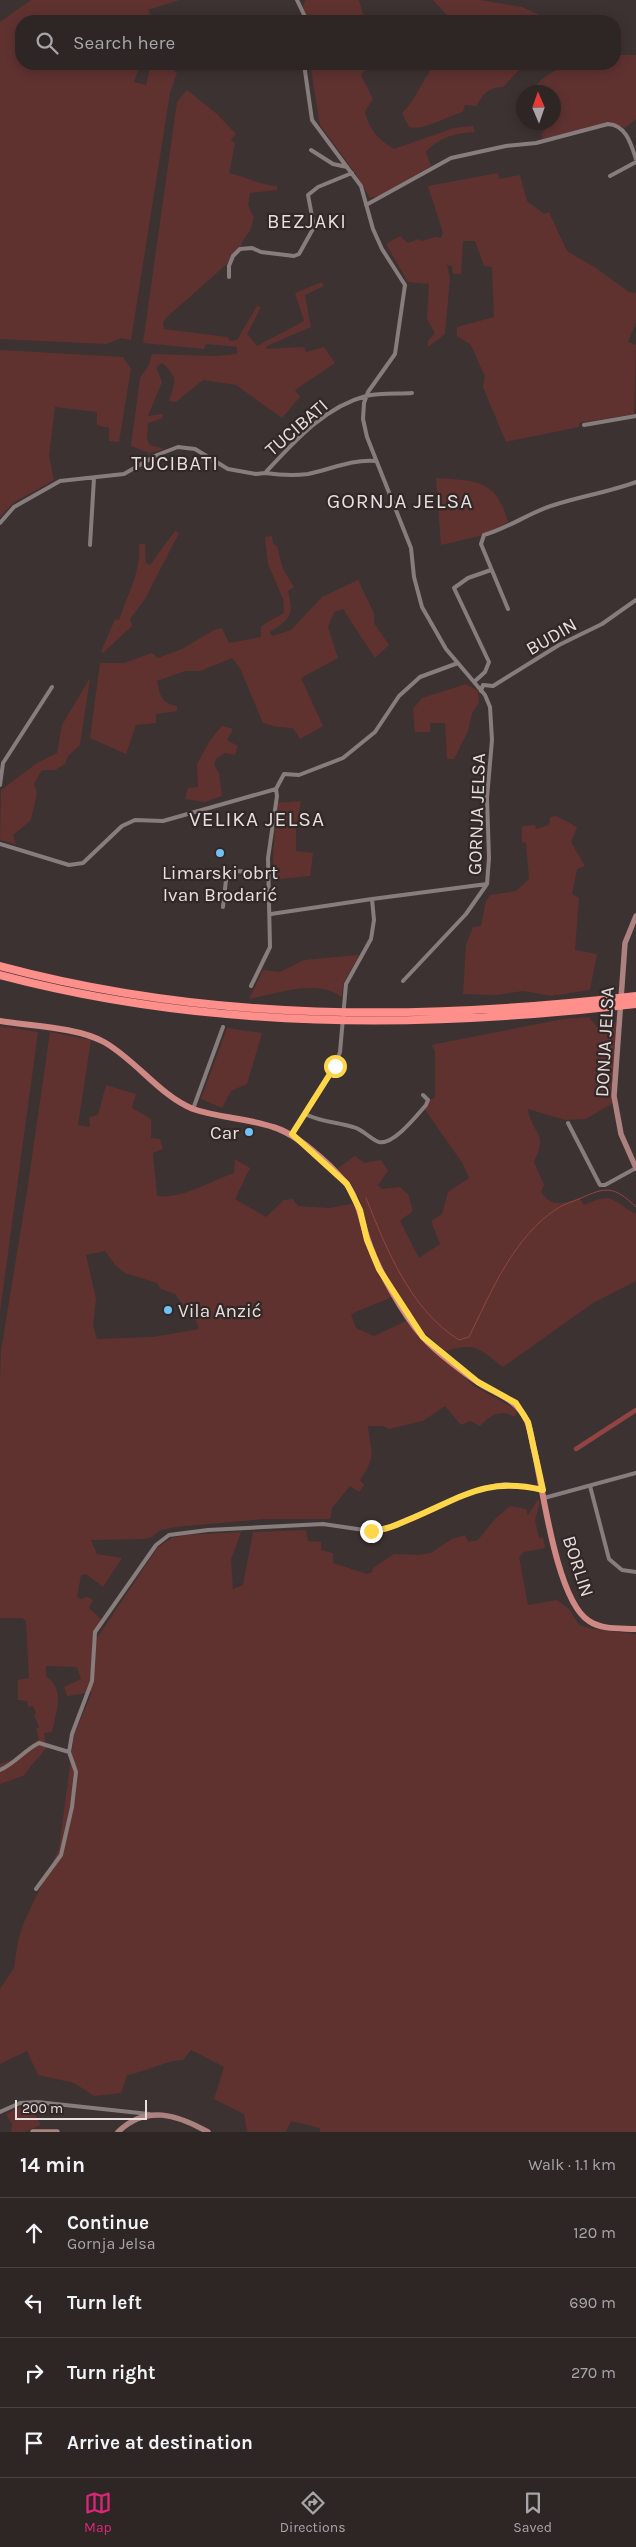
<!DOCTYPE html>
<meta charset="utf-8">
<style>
body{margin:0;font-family:Karla,sans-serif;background:#393232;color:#f1f3f6}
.compass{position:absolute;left:516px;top:85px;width:45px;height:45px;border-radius:50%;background:#2d2625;box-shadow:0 2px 12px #0003;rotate:358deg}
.scale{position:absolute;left:15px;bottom:12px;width:132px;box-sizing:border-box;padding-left:5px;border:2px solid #e5dfde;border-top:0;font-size:14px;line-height:18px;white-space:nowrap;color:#e5dfde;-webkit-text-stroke:4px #312827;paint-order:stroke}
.stop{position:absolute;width:15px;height:15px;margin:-11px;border:4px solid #ffd54a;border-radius:50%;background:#fff}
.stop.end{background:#ffd54a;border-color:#fff;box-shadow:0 1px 5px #0008}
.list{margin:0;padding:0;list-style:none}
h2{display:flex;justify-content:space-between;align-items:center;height:65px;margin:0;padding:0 20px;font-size:21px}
h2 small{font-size:16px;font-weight:400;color:#a7a5a7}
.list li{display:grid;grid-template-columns:32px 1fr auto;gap:15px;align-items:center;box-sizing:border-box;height:70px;padding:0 20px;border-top:1px solid #484342}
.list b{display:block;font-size:19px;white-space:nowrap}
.list p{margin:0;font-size:16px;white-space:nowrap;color:#a7a5a7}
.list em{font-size:16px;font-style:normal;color:#a7a5a7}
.icon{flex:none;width:28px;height:28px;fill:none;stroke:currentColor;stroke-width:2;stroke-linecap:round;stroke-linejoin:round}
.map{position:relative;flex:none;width:636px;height:2132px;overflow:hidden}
.search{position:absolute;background:#2d2625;box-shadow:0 2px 12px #0003;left:15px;right:15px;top:15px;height:55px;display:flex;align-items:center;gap:12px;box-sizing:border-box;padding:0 18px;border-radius:20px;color:#a7a5a7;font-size:19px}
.sheet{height:345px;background:#2d2625}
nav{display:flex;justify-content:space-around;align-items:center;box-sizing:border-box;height:70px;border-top:1px solid #484342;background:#2d2625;font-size:14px;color:#a7a5a7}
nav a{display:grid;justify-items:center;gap:2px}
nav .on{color:#db2777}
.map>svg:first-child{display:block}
.green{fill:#5f3230;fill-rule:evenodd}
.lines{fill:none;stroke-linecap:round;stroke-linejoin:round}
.stream{stroke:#924442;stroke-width:1}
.canal{stroke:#924442;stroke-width:4.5}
.street{stroke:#887d7c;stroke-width:4}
.secondary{stroke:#ac8280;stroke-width:5.5}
.primary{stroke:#cf8884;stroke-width:6}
.highway{stroke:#ff8f8a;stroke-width:8}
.route{stroke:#ffd54a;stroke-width:6}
.poi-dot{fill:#71c1f5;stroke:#312827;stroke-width:2}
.labels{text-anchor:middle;stroke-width:4.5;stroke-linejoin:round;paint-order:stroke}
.street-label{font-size:19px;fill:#e5dfde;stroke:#312827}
.poi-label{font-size:19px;fill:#e5dfde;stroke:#312827}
.neighbourhood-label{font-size:20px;letter-spacing:1px;fill:#e5dfde;stroke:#312827}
.quarter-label{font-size:21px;letter-spacing:1px;fill:#e5dfde;stroke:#312827}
</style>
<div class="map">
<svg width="636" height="2132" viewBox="0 0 636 2132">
<rect width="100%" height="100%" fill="#3c3231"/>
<!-- green -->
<path class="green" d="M31,0h149l-32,10 6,11h-133v43h119l-6,18 12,3 5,-21h20l-1,3 7,6 -7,20 -39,247 -10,-2 -15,6 -106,-5v-317z
M305,0h54l4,14 17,7h-75l-3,-11z
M433,0h47l42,7 31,14h-101z
M615,55h21v64l-11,9 -17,-6 -65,17 -2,-5 8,-8 -1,-3 6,-1v-30h-24c24,-31 49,-28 85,-28z
M310,64h68l-13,6 -4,5 12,24 -8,12c4,19 13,28 29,38l60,-21 19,-2 2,6c-19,1 -36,5 -49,20l5,14 -52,30 -9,2 -15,-25 -35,-48z
M435,64h90l-22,23c-15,1 -20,6 -26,19l-12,-1 -2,7c-16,4 -39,19 -54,15l-7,-14c14,-13 20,-33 33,-49z
M187,90l30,24 19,20 -5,6 4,3 -6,30c18,4 30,12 48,13v4l-27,3 -2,12 6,13 -4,13 -7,9 -6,15 -71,63 -3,5 1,6 63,8 3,4 7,-1 20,-34 4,1 -14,27 10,12 47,-25 -9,-28 27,-11 2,4 -19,9 6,32 -44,19 -1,3 38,-2 2,5 18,-5 11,16 -40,27 5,7 -18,21 -46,-33 -33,-5 -27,22 -7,-1c6,-20 10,-23 -7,-38l-6,4 6,15 -14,34 14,-2 1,4 -15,5 -1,16 3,6 14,4 -15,4 -18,-7 9,-68 9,-13 3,-11 63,2 22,-2v-7l-31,-3 -2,5 -61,-6 34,-241z
M498,173l1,6 21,-4 7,26 17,13 5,-2 18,39 29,17 33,24 7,1v29l-8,20 8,3 -2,69 -55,9v4l-73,15 -23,-55 2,-10 -14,-32 -14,-9v-9l37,-10 -2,-50 -8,-1 -9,-25h-12l-2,33h-8l-1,-8 -5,-1 3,13 -5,56 -17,13v-6l7,-8 -8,-14 2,-35 -21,-2 -22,-38 14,-8 8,7 11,-4 2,2 15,-4 5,1 2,-5 -15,-47z
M0,350l123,7 8,12 -12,73 -10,-1v-13l-12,-3v-13l-42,-5 -6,49 5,24 -41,23 -13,14z
M436,478c39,3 60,0 72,44l-24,13 -43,10z
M175,531l4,2 -34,66 -15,20 2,7 -29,27 -2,-1 14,-33 4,1c8,-24 23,-51 20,-76h6l1,19 4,2z
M272,536l1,8 4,2 6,23 11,18 -6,4c6,25 3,27 -18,41l2,4 19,-6 31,-33 36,-17 16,33v10l15,22 -14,13 -32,-49 -9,3 -6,15 10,31 -37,20 22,48 -23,13 -7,-11 -16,-1 -14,-4 -23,-55 -8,-10 -32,13h-15l-28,10c3,15 5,23 20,25v5l-21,3v9l-20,2 -10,29 -36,-16 10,-75h24l28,-10 6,5 24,-9 32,-19 8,-2 7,15 32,-6v-11l23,-13 -1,-14 -15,-35 -3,-27z
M90,678l-10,67 -12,11 -3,8 -10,6h-13l-8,14 3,9 -6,27 -18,15 3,9 -16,-4 1,-50 36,-27 20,-10 5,-28z
M466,684l12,7 1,12 -7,10 -4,18 -14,28h-7l-2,-36h-15v9h-15l-2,-23 9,-11z
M222,726l11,3 -6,11 11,6 -3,9 -11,-2 -8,6 -2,6 5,8 3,23 -17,6 -20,-3 3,-11 10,-1 -1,-23 14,-25z
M301,801l-5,26v24l17,2 -3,23 -38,4 4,-77z
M556,816l21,11 -6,15 14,24 -8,3 -5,25 7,4 -4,52 22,4 -7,36 -39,6 -28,-5 -27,4 -33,-1 3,-49 7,-18 8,-1 5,-25 4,-6 26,-4 13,-12 -3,-36 -4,-1v-16l13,-1 1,4 13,-4 1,-8z
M359,955l-16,29 -1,13c-26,-19 -65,-3 -93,2l14,-29 17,2 24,-12z
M589,1017l9,11 4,-1 -4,-7 11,-2 8,6 -4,79 -27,16 -21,1 -37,-11c4,27 21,21 6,53l10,23 -3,7c12,16 22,12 38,6l5,7c30,-14 27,-4 52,9v67l-43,22 -90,64c-25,-19 -27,-25 -58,-16l-28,-25 -20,-31 -46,19 5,14 18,8 32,-15 19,21 49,44 43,24 -2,7c-15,-8 -24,-2 -35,9l-10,-5 -9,4 -16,-19 -22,15 -34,8 -6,-3h-15c3,28 9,29 -8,54l4,5 -5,7 -9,-6 -18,22 -2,11h-66l-88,8 -15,3 -11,8 -6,1 -53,1 6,14 25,4 -19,29 -17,-13 -5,1 -4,22 4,2 6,-2 6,3 -4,8 12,11 -6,11v11l63,-94 14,-9 14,-3 55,-3 -10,28 2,29 10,-4 10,-53 53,-2 2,11 13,1v8l12,3v10l34,11 5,-2 1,-4 21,-14 25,1 12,-2 21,-14 13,-4 3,7 10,-2 17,-21 15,-13 16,3 2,6 10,-16 2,4 -5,17 4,18h4l2,10 -21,4 -5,5 9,48 29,-5 12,9 10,16 14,4 43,5v498h-316v-4l-29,-7 -5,11h-39l-3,-18 -30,-15 10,-32 -33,-17 -8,10c-19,1 -37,12 -56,15l-6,18 -27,3 -20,-13 -36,-8 -11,-24 -27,13v-75l14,-21 4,-27 6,-19 35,-73 15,-114 18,-43 -25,4 -3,-9 17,-8 -4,-12 -31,-1v10c20,15 10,35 6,56l-8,1 2,15 -23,28 -23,8v-20l12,-4 27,-21 -3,-10 3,-2 -5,-12 2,-2 -3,-7 -5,1 -1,-6 -9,-1v-20l11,-2 -3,-57 -4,-3h-22v-236l1,-31 25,-153 24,-166 41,8 -13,85 12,2 -1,-10 9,-2 8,-30 30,9 -4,14 19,11v19l9,1 3,10 -10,4 4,43c26,3 53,-15 77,-23l1,-14 15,9 -15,31 31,18 18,-17 9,-1 5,7 31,2 32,-6 -8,-15 -15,-19 17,-12 9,7 17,-3 7,11 -10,14 4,4 18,-2 8,7 5,17 -13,10 19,37 21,-14 -9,-23 11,-7 6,-22 21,-14 -6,-14 -39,-56 4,-8 7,-2v-47l-4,-6 132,-26zM105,1251l11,15 9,7 32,10 4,6 14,5 8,11 10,6 6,18 -46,8 -56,2 -4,-14 3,-26 -10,-44z
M0,1026l38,6 -38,280z
M227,1028l35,5 -15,51 -16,7 -9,17 -21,-9z
M25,2105l8,6 8,14 -16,7h-14l1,-8 -6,-10z"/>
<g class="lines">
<!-- stream -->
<path class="stream" d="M366,1198c21,52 44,111 93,142l10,-3c22,-45 45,-101 89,-129 6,-4 14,-6 21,-9 28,-13 35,-13 57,8"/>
<!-- canal -->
<path class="canal" d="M576,1449l60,-39"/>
<!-- street -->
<path class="street" d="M297,0l10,21
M304,64l8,56 49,66 12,43 9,20 23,36 -10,69 -27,38 -4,11 -1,16 4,18 44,111 3,29 8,30 24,42 39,46 5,12 2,33 -5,58 2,60 -2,26 -21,30 -63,67
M311,150l22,14 14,3
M610,176l26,-14
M366,205l85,-47 55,-12 30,-3 72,-19c18,1 23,20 28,35
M229,277v-11l4,-10 7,-7 12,-1 9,4 33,4 5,-2 15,-27 -6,-32 10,-8 34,-14
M584,425l52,-9
M265,473c14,2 29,3 43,1 24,-5 43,-15 68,-13
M0,523l14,-16 46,-26 64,-7 33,-19 21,-8 17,2 33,20 28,5 9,-1c28,-30 59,-66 101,-77 13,-3 32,-2 46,-3
M90,545l4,-67
M508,609l-27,-65 3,-9c25,-7 46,-23 70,-30 28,-9 55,-13 82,-23
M474,682l11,-10 4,-10 -35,-74 14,-10 23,-8
M481,691l2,-6 10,1 66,-41 43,-21 34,-24
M0,785l3,-22 49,-76
M0,844l69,21 14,-2 39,-37 13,-6 28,1 113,-32 8,-15 15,1 44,-17 32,-26 24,-36 21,-19 38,-14
M223,907l4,-36 41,1
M271,914l101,-15
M251,986l19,-39 -2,-89 9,-62 -1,-7
M193,1109l30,-82
M305,1114c16,8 31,8 48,13 10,2 18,13 26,15 15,3 38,-27 47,-37l2,-5 -5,-5
M568,1123l32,62h5l31,-17
M292,1134l43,-68 5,-14 6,-68 25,-45 3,-19 -2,-21 115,-15
M590,1486l19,73 13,11 14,2
M544,1498l92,-25
M0,1770c16,-7 23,-19 39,-27l30,9
M36,1889l25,-34 11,-48 4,-35 -7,-20 3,-18 20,-53 3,-49 61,-87 13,-10 39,-5 115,-6 48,7 10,-1 101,-42 23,-4 38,6
M0,2112l20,-9 17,-1 112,12"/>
<!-- secondary -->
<path class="secondary" d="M636,916l-11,27 -11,153 7,38 15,34
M33,2132h24
M118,2132c28,-28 60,-17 90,0"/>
<!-- primary -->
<path class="primary" d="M0,1021c31,5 77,6 104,21 32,18 55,53 89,67 26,9 54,9 80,18 24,7 56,36 72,55 14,17 16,39 23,58 9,28 35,75 55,97 11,13 41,36 56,46 19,12 38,16 48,38 4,9 5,22 8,33 8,37 22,147 54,167 13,9 32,7 47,8"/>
<!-- highway -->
<path class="highway" d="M0,966c209,56 423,55 636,30
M0,975c208,55 424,54 636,29"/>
</g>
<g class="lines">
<!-- route -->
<path class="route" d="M335,1066l-43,68 55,50 13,26 7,30 12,29 44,68 55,45 38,21 12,19 15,68c-56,-13 -79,6 -128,27 -14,6 -28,13 -44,14"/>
</g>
<!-- markers -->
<g class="poi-dot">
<circle cx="220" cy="853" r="5"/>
<circle cx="249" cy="1132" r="5"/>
<circle cx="168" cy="1310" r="5"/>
</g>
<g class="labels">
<!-- street labels -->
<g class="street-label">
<text transform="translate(296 427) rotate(-41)" y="7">TUCIBATI</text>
<text transform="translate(551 636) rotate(-30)" y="7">BUDIN</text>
<text transform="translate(476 814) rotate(-88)" y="7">GORNJA JELSA</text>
<text transform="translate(604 1042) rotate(-87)" y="7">DONJA JELSA</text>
<text transform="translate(579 1566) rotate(72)" y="7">BORLIN</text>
</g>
<!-- poi labels -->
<g class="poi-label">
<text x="220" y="879">Limarski obrt<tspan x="220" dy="22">Ivan Brodarić</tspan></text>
<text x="239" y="1139" text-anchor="end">Car</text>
<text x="178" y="1317" text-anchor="start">Vila Anzić</text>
</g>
<!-- neighbourhood labels -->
<g class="neighbourhood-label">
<text x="307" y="228">BEZJAKI</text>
<text x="175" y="470">TUCIBATI</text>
</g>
<!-- quarter labels -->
<g class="quarter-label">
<text x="400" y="508">GORNJA JELSA</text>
<text x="257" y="826">VELIKA JELSA</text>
</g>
</g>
</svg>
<svg class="compass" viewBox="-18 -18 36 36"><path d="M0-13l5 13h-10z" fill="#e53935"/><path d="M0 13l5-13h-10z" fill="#a7a5a7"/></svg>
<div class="scale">200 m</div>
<div class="stop" style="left:335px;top:1066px"></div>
<div class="stop end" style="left:371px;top:1531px"></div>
<div class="search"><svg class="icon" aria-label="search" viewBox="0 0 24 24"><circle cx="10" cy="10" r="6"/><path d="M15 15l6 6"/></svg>Search here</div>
</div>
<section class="sheet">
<h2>14 min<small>Walk · 1.1 km</small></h2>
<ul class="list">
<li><svg class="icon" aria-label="ahead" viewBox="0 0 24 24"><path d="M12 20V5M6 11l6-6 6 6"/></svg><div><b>Continue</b><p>Gornja Jelsa</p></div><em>120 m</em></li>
<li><svg class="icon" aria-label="left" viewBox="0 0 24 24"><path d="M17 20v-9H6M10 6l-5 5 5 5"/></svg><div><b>Turn left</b></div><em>690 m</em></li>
<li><svg class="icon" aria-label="right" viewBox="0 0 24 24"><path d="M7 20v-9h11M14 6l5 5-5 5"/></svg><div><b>Turn right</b></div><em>270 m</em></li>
<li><svg class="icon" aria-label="arrive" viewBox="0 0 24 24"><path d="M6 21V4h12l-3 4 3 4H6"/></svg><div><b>Arrive at destination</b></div></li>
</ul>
</section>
<nav>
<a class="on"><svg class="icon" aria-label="map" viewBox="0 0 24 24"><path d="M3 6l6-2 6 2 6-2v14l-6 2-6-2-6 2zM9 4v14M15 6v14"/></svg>Map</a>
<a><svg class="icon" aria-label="directions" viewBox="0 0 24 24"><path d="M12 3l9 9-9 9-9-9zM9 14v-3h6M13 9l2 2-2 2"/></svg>Directions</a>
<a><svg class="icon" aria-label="saved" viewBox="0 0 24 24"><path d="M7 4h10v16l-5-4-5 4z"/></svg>Saved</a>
</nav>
